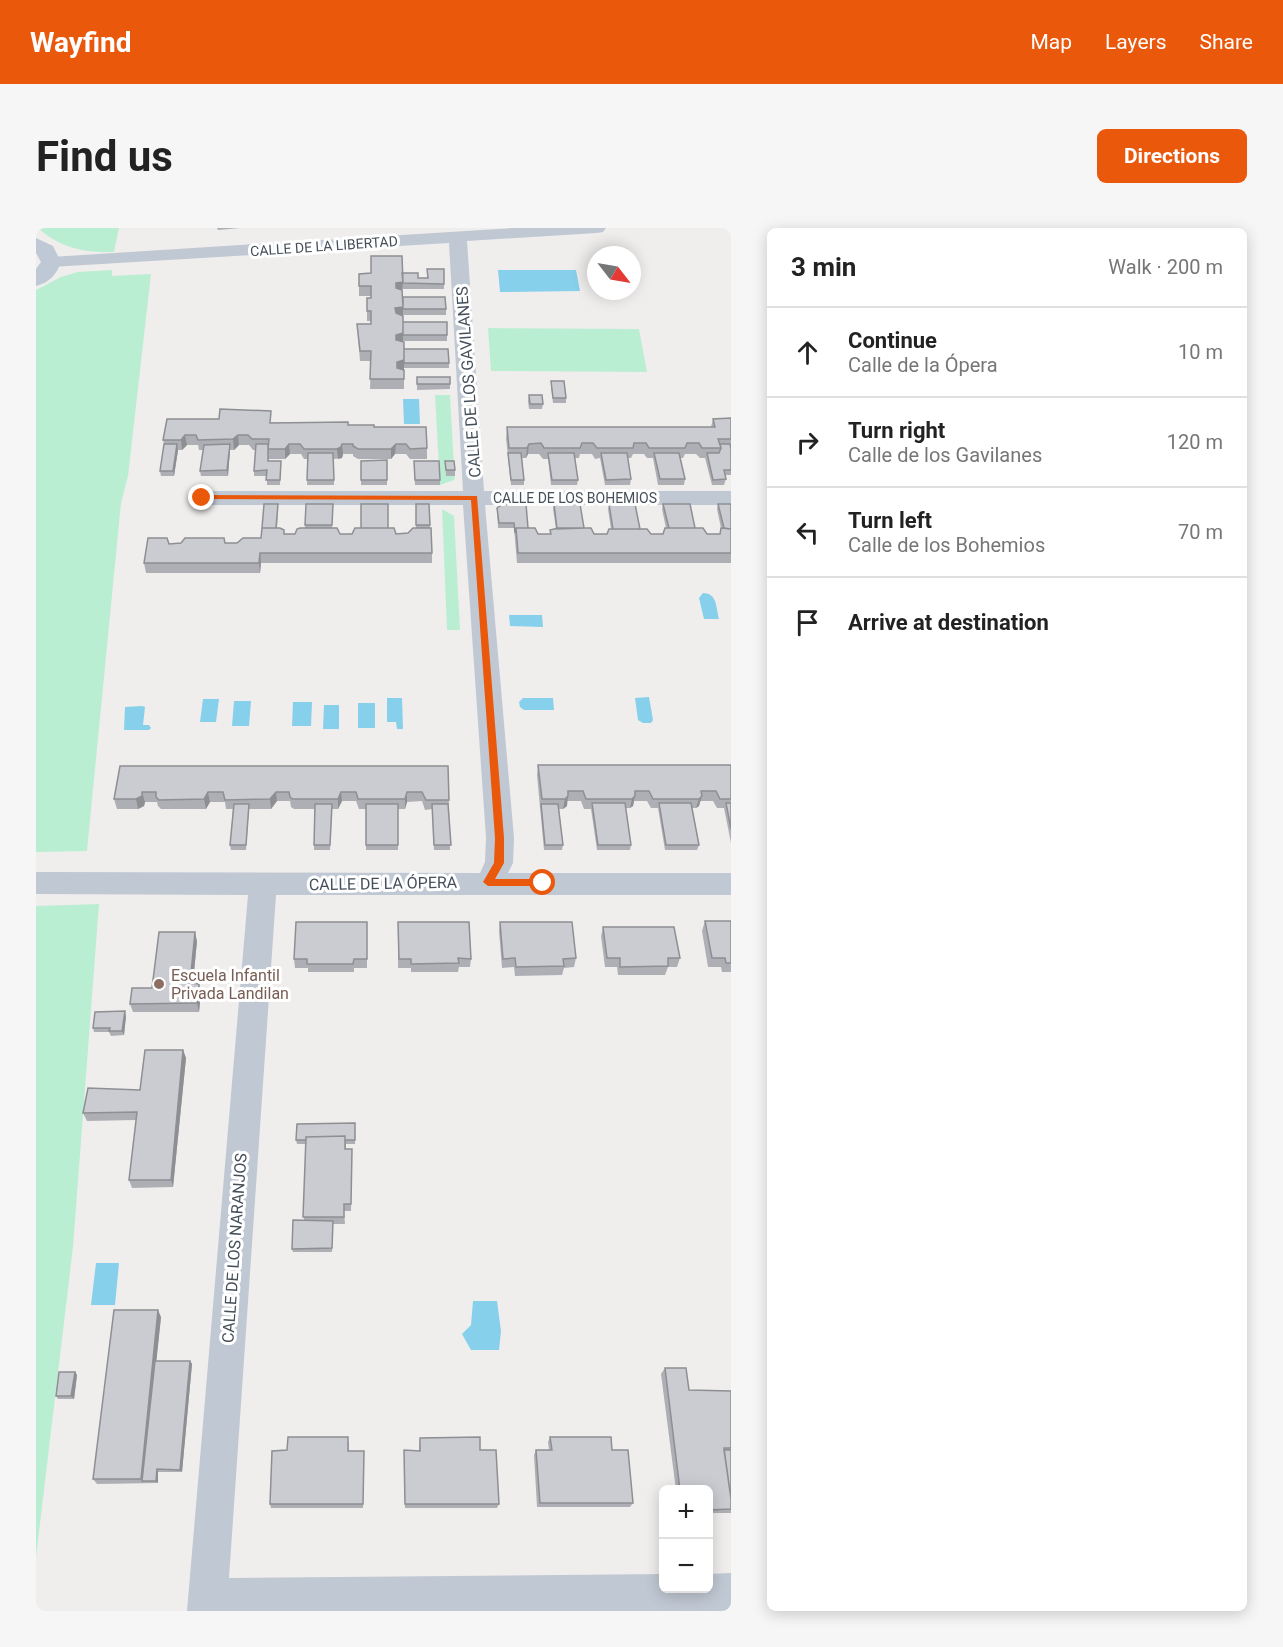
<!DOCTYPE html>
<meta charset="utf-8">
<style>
body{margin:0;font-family:Roboto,sans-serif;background:#f6f6f6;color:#222}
.controls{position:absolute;right:18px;bottom:18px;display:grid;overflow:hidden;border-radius:9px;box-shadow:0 3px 15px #0003}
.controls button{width:54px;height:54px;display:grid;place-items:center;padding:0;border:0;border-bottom:2px solid #e0e0e0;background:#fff;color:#222;font:30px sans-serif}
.compass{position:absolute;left:551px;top:18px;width:54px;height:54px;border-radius:50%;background:#fff;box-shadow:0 3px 15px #0003;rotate:121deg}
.stop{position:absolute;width:18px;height:18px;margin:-14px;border:4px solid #ea580c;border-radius:50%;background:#fff}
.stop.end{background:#ea580c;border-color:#fff;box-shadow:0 2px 6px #0008}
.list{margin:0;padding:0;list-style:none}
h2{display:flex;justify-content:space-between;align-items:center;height:78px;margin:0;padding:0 24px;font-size:26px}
h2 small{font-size:20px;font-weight:400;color:#767676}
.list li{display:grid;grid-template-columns:39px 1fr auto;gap:18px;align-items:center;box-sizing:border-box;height:90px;padding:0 24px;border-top:2px solid #e0e0e0}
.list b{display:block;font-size:22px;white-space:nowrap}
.list p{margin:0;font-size:20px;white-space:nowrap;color:#767676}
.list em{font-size:20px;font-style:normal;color:#767676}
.icon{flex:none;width:33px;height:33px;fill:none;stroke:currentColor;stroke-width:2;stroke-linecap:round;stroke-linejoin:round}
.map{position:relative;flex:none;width:695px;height:1383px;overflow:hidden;border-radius:9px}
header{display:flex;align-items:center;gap:36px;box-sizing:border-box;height:84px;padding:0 30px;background:#ea580c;color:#fff}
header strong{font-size:28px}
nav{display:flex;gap:33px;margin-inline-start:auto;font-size:21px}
.intro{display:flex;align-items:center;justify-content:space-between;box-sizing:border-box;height:144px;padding:0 36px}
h1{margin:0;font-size:42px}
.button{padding:15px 27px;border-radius:9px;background:#ea580c;color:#fff;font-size:21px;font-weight:700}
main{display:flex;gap:36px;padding:0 36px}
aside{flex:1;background:#fff;border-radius:9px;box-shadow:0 3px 15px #0003}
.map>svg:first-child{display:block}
.green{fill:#baeed2}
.water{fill:#87d0ec}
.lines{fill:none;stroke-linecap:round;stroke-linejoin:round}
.street{fill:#c0c8d3;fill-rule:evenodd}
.secondary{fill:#bfc9d6;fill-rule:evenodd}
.wall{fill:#aeafb5}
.shaded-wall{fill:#8d8f93}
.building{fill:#caccd2;stroke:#8d8f93;stroke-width:1.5}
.route{fill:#ea580c}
.education-dot{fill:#8d6e63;stroke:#fff;stroke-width:2}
.labels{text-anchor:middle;stroke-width:6;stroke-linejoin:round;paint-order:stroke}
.far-street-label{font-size:14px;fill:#454f5a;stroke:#fff}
.street-label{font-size:16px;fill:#454f5a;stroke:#fff}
.education-label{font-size:16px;fill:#785e54;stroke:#fff;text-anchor:start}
</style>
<header>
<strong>Wayfind</strong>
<nav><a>Map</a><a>Layers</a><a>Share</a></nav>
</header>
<div class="intro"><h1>Find us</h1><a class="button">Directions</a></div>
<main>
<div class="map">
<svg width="695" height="1383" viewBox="0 0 695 1383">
<rect width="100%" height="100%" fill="#f0eded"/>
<!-- green -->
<path class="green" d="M2,0h81l-5,24c-29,1 -54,-4 -76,-24z
M76,42v6l39,-2 -23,202 -7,27 -34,348 -51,1v-562l25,-13 17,-5z
M452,100l151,1 8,43 -156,-1z
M399,167h15l4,72 -8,9h9l-1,4 -14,5z
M406,281l12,7 6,114h-13z
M63,676l-26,343 -37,310v-651z"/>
<!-- water -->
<path class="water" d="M462,42h78l4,21 -80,1z
M367,171h16l1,25h-16z
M667,365c14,0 13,14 16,26h-15l-5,-21z
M473,387h33l1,12 -33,-1z
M613,469l4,23 -2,3h-8l-5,-3 -3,-22z
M351,470h15l1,31h-6l-1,-7h-9z
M487,470h30l1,12h-30l-4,-3 -1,-5z
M167,471h16l-3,23h-16z
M198,473h17l-2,25h-17z
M257,474h19l-1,24h-19z
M322,475h17v25h-17z
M288,477h15v24h-16z
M106,478l3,1 -2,18h6l2,3 -2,2h-25l1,-23z
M60,1035h23l-4,42h-24z
M437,1073h24l4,30 -2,19h-28l-9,-16 9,-9z"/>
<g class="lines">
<!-- street -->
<path class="street" d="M476,0h94l-3,4 -6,1 -130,8 17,250h247v14h-246l29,333 -1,25 -5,10h223v22h-455l-47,683 435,-4v14h44v-14l23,-1v38h-544l61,-716 -212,-1v-22l444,1 5,-11 1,-24 -23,-333h-261l-8,-2 -3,-5 3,-5 8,-2h261l-14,-248 -398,24 -6,-1 -3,-4 3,-4 6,-1z"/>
<!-- secondary -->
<path class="secondary" d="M0,10l17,8 8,16c-4,12 -12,21 -25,24v-17l5,-7 -5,-9z"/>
</g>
<!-- wall -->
<path class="wall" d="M181,0h23l-22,2z
M391,41l17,15v5h-42l1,8 43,12v6h-43v7l44,13v6h-44l1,13 45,9v5h-45v21h-34l1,-28h-11l-3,-37h14v-3h-4v-23h4v-2h-12v-10l59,-8h9z
M381,149h33v12l-33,1z
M515,153l15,17v5h-13l-2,-17z
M493,167l14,9 -1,5h-13l-1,-8z
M695,190v57h-6l1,4 -2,6h-12l-7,-27h-5l-4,-4h-11l-2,4h-3l5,21 -1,6h-26l-5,-27h-6l-3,-4h-11l-2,4h-3l3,21 -1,6h-25l-5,-27 -5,1 -3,-5h-12l-1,4h-4l3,22 -1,5h-26l-3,-26h-5l-4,-5h-11l-2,4h-4l2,22v5h-13l-5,-47 1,-11h204l2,-8z
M131,191l181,6 26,2 53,21v11h-17l-4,-5h-11l-4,5h-33l-5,-3v-2h-10l-1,4 -8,1v26h-27l1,-26h-4l-3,-5h-11l-5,5h-16v2h12l-1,24h-13v-9h-13v-5l2,-21h-3l-4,-5h-10l-5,5h-4l-2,26h-27l-1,-5 3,-21h-4l-1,-5h-11l-5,5h-4l-4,26h-13l-1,-5 4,-27 -1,-4z
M351,232v25h-26v-24z
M378,233l26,19v5h-25z
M409,233l10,9v6h-9z
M270,276h27l-1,24 8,6h12l36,-6 8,6 12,-1 8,-5v-24h13l1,24 2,25v10h-171l-1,10h-114l-2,-10 25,-19 68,-1 24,-5 1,-10 16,-19 -1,19 7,6h11l10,-6z
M518,276l30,24 10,6h13l4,-5 -3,-20 1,-5 31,25 11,5h12l3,-6 -4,-19 1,-5 32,24 12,6h13l1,-6 -4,-19 1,-5h13v59h-214l-3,-35h-16l-1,-20 41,26h12v-4l6,-1 -3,-20z
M502,537h193v78l-7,-35h-7l-4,-7h-13l-1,5 -3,2h-4l7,37 -2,5h-32l-7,-42h-7l-4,-7h-13l-1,5 -3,2h-4l5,37 -1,5h-33l-6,-41h-7l-3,-8h-14v5l-4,3h-4l4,36 -1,5h-18l-7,-75z
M84,538h328l2,84h-16l-2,-41 -7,1 -3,-9 -15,1 -2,7h-7v41h-32v-41h-7l-3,-8h-14l-4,8h-6l-2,41h-16l1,-41h-21l-3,-2 -1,-6h-13l-6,8h-22l-3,41h-15l-1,-5 3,-36h-7l-1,-7h-15l-4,7h-45l-3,-3 -1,-4h-12l-1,4 -6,3h-21l-3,-10z
M669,693h26v51h-9l-1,-5h-13l-6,-36z
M331,694v46h-13v4h-46v-4h-13l-1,-9z
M362,694l73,37 -1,8h-11l-1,5h-47v-4h-13z
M464,694l76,36 -2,9 -10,1 -2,7 -47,1 -1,-9 -12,1 -3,-37z
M567,699l77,31 -3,9h-9l-3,8h-47l-1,-8h-12l-4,-31z
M161,713l-4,42 8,9 -2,20h-66l-3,-8 22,-16z
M90,788l-2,19 -13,1 -2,-4h-15l-1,-4z
M147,822l3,8 -13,129 -41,1 -3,-8 7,-60 -49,1 -4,-8 57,-23z
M319,895v21h-9v5l6,8 -1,54h-7l1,13h-12l-1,28h-39l-1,-3 12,-29 2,-76h-9l-1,-4z
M125,1089l-5,44h34l2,3 -10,108h-24v11l-61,1 -4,-5z
M629,1140l24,22 42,1v122h-23v-23h-32l-15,-116z
M39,1144l2,3 -3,24h-16l-2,-3z
M514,1209l62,13 21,53 -3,4h-93l-3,-52 2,-5h13l-1,-8z
M384,1210l60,12 19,54 -2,4h-92l-1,-53 15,-4z
M313,1214v9h15l-1,57h-92l-1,-4 17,-54z"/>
<!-- shaded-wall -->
<path class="shaded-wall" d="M367,54l-1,10 -6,1v-10z
M367,79v10l-8,1v-10z
M367,105v10l-7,2v-10z
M368,132v10l-7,2v-10z
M149,207l2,10 -5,5 -1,-10z
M202,207l1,10 -5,5 -1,-11z
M141,216l1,6 -4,26 -1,-5z
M194,216v6l-2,26 -1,-6z
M253,216l1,10 -5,5v-10z
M306,216l1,10 -1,4 -4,1 -1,-10z
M360,216l-1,10 -4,5v-10z
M493,216l-1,10 -2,4 1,-10z
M224,325l1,10 -1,10 -1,-10z
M106,564l3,10 -1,4 -6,3 -2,-10z
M172,564l2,10 -4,7 -2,-10z
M240,564l1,9 -6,8 -1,-10z
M305,564l1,9 -4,8v-10z
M371,564v10l-2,7v-10z
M532,568l-1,10 -4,3 2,-10z
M599,568l-2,10 -3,2 2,-9z
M666,568l-3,10 -3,2 3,-9z
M159,704l2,9 -5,51 -2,-9z
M163,756l2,8 -2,20 -2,-9z
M89,783l1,5 -2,19 -2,-4z
M147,822l3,8 -13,129 -2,-7z
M122,1082l3,7 -17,164h-2l2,2 -3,-4z
M154,1133l2,3 -10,108 -2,-2z
M39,1144l2,3 -3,24 -3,-3z
M121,1241l1,3v11l-2,-2z"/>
<!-- building -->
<path class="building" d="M335,28h31l1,26 -7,1v5l6,2 1,17 -8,1 1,5 7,3v17l-7,2v5l8,2v18l-7,2v6l7,2v9h-34l1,-28h-11l-3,-27h14v-13h-4v-13h4v-12h-12v-12l12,-1z
M391,41h17v15l-41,-1 -1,-10h16v5h10z
M367,69h42l1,12h-43z
M367,94h44v13h-44z
M368,121h44l1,14h-45z
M381,149h33v7h-33z
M515,153h13l2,17h-13z
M493,167h13l1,9h-13z
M184,181l51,2 -1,12 78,-1v3h26v2h52l1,21 -17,1 -4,-5h-10l-5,5h-33l-5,-3v-2h-11l-1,3 -4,2h-33l-4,-5h-11l-4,5h-17l1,-10h-17l-4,-4h-10l-5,4 -35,1 -2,-5h-11l-4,5h-18l4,-21h52z
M695,190v21h-13l3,9h-19l-3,-5h-12l-2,5h-36l-3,-5h-12l-1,5h-36l-4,-5h-11l-2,5h-36l-3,-5 -12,1 -2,4h-18l-2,-21h208l-2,-8z
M128,216h13l-4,27h-13z
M194,216l-3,26 -27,1 4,-26z
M220,216h12v17h13l-1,19h-14l1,-10 -13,1z
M684,216h10l1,5v21h-7l2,9 -13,1 -6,-27h12l2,-5z
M272,225h25l1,27h-27z
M472,225h13l3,27h-13z
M512,225h26l4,27h-26z
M565,225h26l4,26 -25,1z
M618,225h25l6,26h-25z
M351,232v20h-26v-19z
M378,233h25l1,19h-25z
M409,233h9l1,9h-9z
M228,276h14l-2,24h-14z
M270,276h27l-1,21h-27z
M325,276h27v24h-27z
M380,276h13l1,21h-14z
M467,276h23l2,24h-12l-1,5 -1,-10h-15l-2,-15z
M518,276h26l4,24 -27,1z
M573,276h26l5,25h-27z
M627,276h27l5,24h-26z
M682,276h13v25l-7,-1z
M226,300h18l4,2v4h11l2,-5 3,-1h37l3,6h12l3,-6h39l2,6 12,-1 5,-5h18l1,25h-172l-1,10h-115l4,-25h19l2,6 12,-1 4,-5h39l1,5h12l6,-5h18z
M480,300h19l3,6h13l-1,-4 8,-2h33l3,6h13l2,-5h38l4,5h12l2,-6h38l4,6h13l1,-6 10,1v24h-213z
M502,537h193v34h-11l-4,-8h-15l1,5 -3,3h-46l-4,-8h-14v5l-3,3h-46l-3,-8h-15v5l-3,3h-23z
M84,538h328l1,34h-23l-4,-8h-15l-2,7h-47l-2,-7h-15l-3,7h-45l-3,-2 -1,-5h-13l-6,7 -45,1 -2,-8h-15l-4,7 -45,1 -3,-3v-5h-14v4l-6,3h-22z
M556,575h33l6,42h-33z
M623,575h32l8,42h-33z
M690,575h5v26z
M198,576h15l-3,41h-16z
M279,576h17l-2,41h-16z
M330,576h32v41h-32z
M396,576h16l3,41h-17z
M505,576h17l5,41h-18z
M669,693h26v42h-5l-1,-5h-13z
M260,694h71v37h-13l-1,5h-46v-5h-13z
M362,694h71l2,37 -13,-1 1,5 -48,1v-5h-12z
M464,694h72l4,36 -13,1 1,7 -48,1 -1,-9 -12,1z
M567,699h71l6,31h-12v8l-48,1v-9h-13z
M123,704h36l-5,51 9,1 -2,19 -67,1 2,-16h20z
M89,783l-3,20h-13l1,-3h-17l2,-16z
M109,822h38l-12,130h-42l8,-68 -54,1 5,-25 52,2z
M319,895v17h-10v-4l-39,1v3h-10l1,-16z
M309,908v13h7l-1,55h-7v13h-41l3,-80z
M257,992l40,1 -1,27 -40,1z
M78,1082h44l-17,169h-48z
M119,1133h35l-10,109 -23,-1 -1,12h-14z
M629,1140h21l3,22 42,1v57h-7l7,51v10l-23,1v-20h-28z
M23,1144h16l-4,24h-15z
M252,1209h60v14h16l-1,53h-93l2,-53 15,-1z
M444,1209v13h16l3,54h-94l-1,-54 16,1v-13z
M514,1209h61l1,13h16l5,53h-93l-4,-53h16z
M688,1222h7v49z"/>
<!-- route -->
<path class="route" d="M166,267l275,1 27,342v25l-9,16h48l3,1v6h-58l-5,-4 11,-19 1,-25 -24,-338 -271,-1v-3z"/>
<!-- markers -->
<circle class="education-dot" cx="123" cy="756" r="6"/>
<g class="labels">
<!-- far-street labels -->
<g class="far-street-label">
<text transform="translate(288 18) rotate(-4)" y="5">CALLE DE LA LIBERTAD</text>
<text x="539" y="275">CALLE DE LOS BOHEMIOS</text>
</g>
<!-- street labels -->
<g class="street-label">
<text transform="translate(432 154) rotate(-94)" y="6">CALLE DE LOS GAVILANES</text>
<text transform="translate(347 655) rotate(-1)" y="6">CALLE DE LA ÓPERA</text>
<text transform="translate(198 1020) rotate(-86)" y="6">CALLE DE LOS NARANJOS</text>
</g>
<!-- education labels -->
<g class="education-label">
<text x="135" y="753">Escuela Infantil<tspan x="135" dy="18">Privada Landilan</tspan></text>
</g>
</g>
</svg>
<div class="controls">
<button>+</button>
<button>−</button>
</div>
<svg class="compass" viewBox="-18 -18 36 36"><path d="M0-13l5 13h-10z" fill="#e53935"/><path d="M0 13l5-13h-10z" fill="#767676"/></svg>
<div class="stop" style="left:507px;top:655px"></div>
<div class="stop end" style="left:166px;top:270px"></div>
</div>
<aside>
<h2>3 min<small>Walk · 200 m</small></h2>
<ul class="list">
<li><svg class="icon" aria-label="ahead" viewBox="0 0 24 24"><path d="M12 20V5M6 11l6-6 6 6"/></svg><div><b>Continue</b><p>Calle de la Ópera</p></div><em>10 m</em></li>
<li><svg class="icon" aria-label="right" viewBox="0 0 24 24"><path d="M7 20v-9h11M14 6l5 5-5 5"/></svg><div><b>Turn right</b><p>Calle de los Gavilanes</p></div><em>120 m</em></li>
<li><svg class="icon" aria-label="left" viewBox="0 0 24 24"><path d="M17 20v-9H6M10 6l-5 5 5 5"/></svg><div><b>Turn left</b><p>Calle de los Bohemios</p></div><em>70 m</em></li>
<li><svg class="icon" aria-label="arrive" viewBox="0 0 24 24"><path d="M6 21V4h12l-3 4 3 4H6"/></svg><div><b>Arrive at destination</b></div></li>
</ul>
</aside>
</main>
